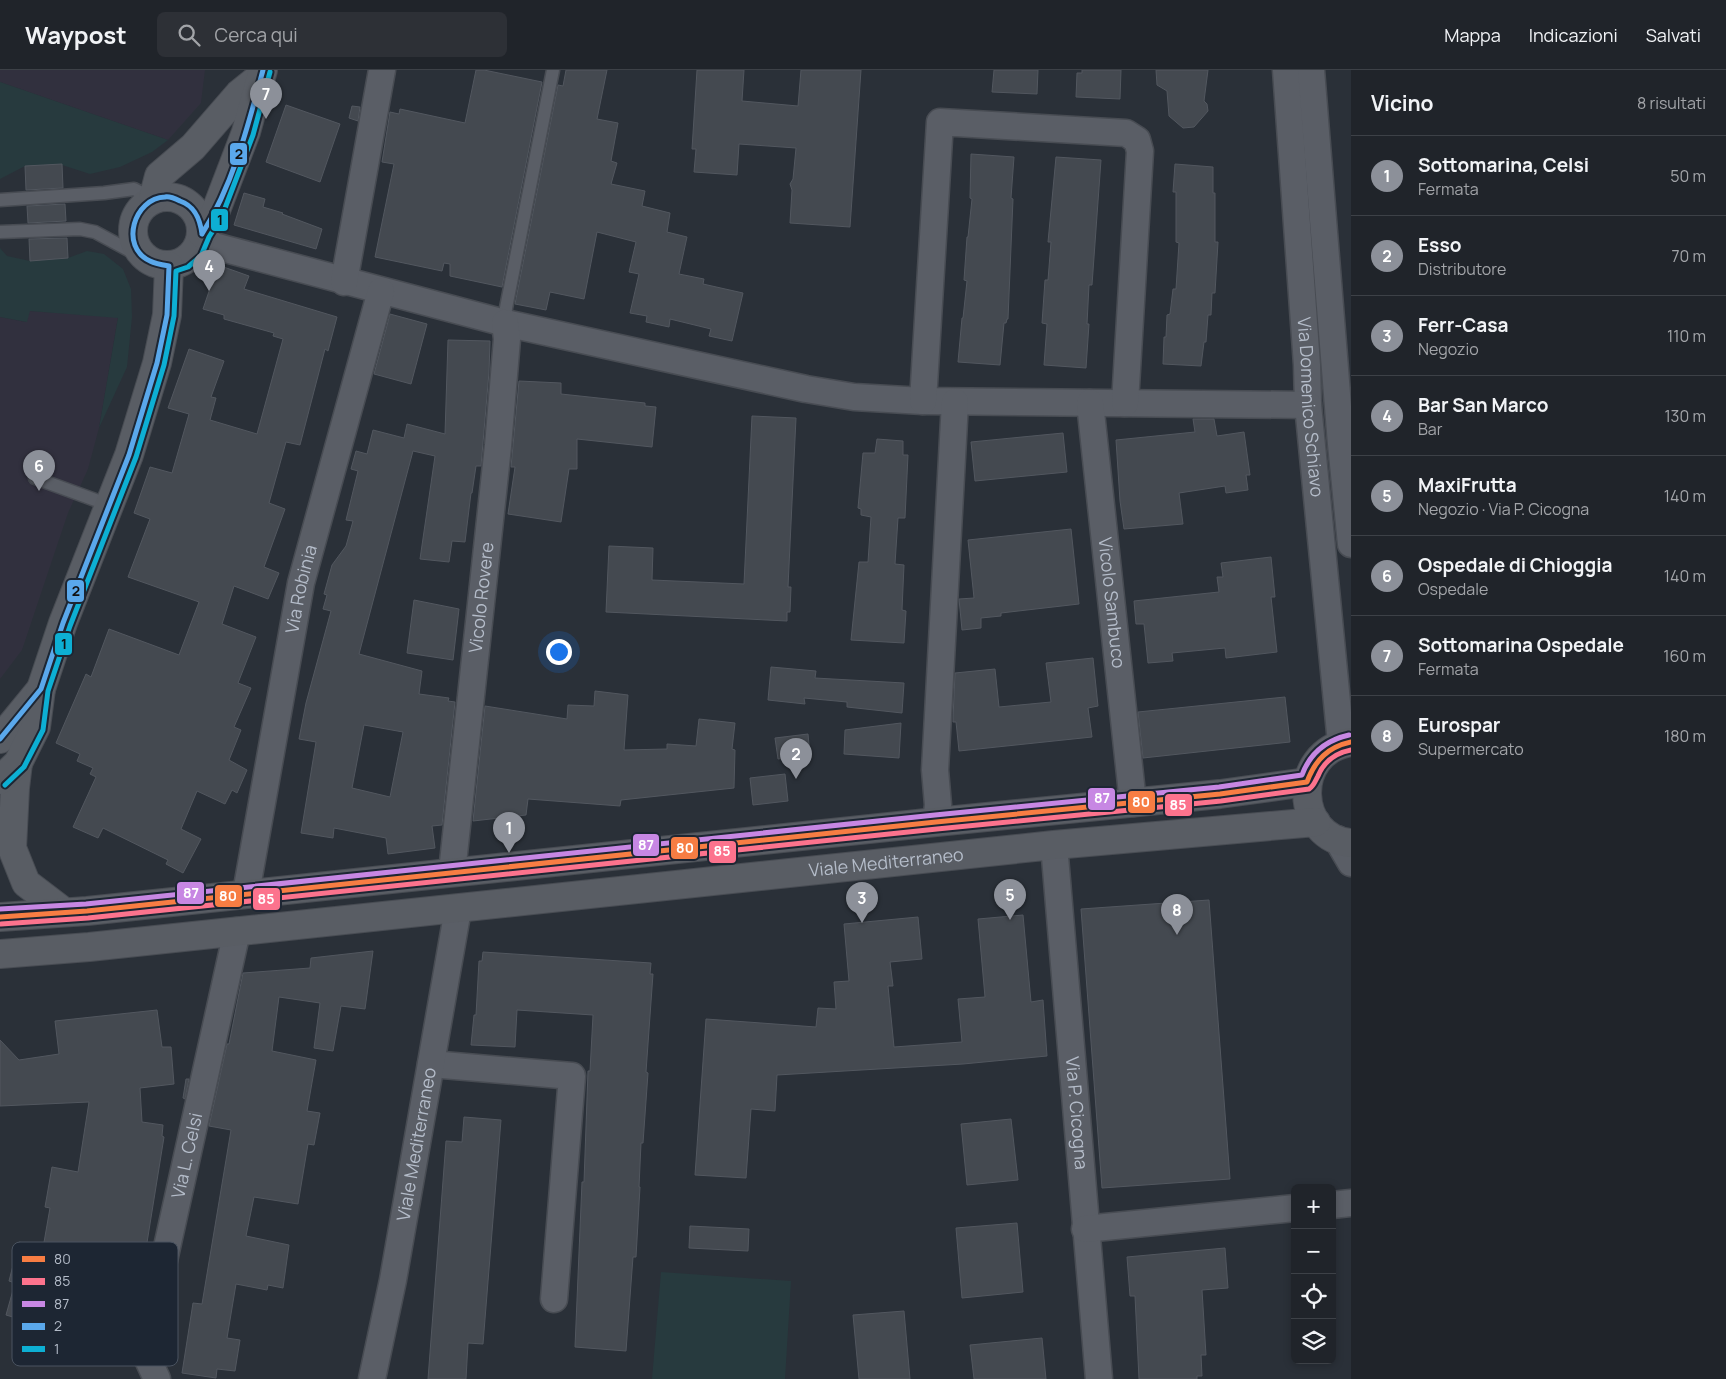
<!DOCTYPE html>
<html lang="it">
<meta charset="utf-8">
<style>
body{margin:0;font-family:Manrope,sans-serif;background:#2d3036;color:#f1f3f6}
.controls{position:absolute;right:15px;bottom:15px;display:grid;overflow:hidden;border-radius:8px;box-shadow:0 2px 8px #0003}
.controls button{width:45px;height:45px;display:grid;place-items:center;padding:0;border:0;border-bottom:1px solid #3d4147;background:#20242a;color:#f1f3f6;font:25px sans-serif}
.you{position:absolute;left:558px;top:581px;width:18px;height:18px;margin:-12px;border:4px solid #fff;border-radius:50%;background:#1a73e8;box-shadow:0 0 0 8px #1a73e833}
.badge{display:grid;place-items:center;width:32px;height:32px;border-radius:50%;background:#8c9099;color:#fff;font-size:16px;font-weight:700}
.pin{position:absolute;translate:-50% -41px;filter:drop-shadow(0 1px 2px #0008)}
.pin::after{content:'';position:absolute;top:26px;width:18px;height:15px;background:inherit;clip-path:polygon(0 0,100% 0,50% 100%)}
.list{margin:0;padding:0;list-style:none}
h2{display:flex;justify-content:space-between;align-items:center;height:65px;margin:0;padding:0 20px;font-size:21px}
h2 small{font-size:16px;font-weight:400;color:#a2a4a8}
.list li{display:grid;grid-template-columns:32px 1fr auto;gap:15px;align-items:center;box-sizing:border-box;height:80px;padding:0 20px;border-top:1px solid #3d4147}
.list b{display:block;font-size:19px;white-space:nowrap}
.list p{margin:0;font-size:16px;white-space:nowrap;color:#a2a4a8}
.list em{font-size:16px;font-style:normal;color:#a2a4a8}
.icon{flex:none;width:28px;height:28px;fill:none;stroke:currentColor;stroke-width:2;stroke-linecap:round;stroke-linejoin:round}
.map{position:relative;flex:none;width:1351px;height:1309px;overflow:hidden}
header{display:flex;align-items:center;gap:30px;box-sizing:border-box;height:70px;padding:0 25px;background:#20242a;border-bottom:1px solid #3d4147}
header strong{font-size:24px}
nav{display:flex;gap:28px;margin-inline-start:auto;font-size:18px}
.search{width:350px;height:45px;background:#2d3036;display:flex;align-items:center;gap:12px;box-sizing:border-box;padding:0 18px;border-radius:8px;color:#a2a4a8;font-size:19px}
main{display:flex}
aside{flex:1;background:#20242a}
.map>svg:first-child{display:block}
.medical{fill:#31303e}
.green{fill:#273a3e}
.building{fill:#444950;stroke:#52575f;fill-rule:evenodd}
.lines{fill:none;stroke-linecap:round;stroke-linejoin:round}
.lane-casing{stroke:#484c53;stroke-width:15}
.street-casing{stroke:#484c53;stroke-width:29}
.secondary-casing{stroke:#484c53;stroke-width:30}
.lane{stroke:#5a5e66;stroke-width:12}
.street{stroke:#5a5e66;stroke-width:26}
.secondary{stroke:#595d64;stroke-width:28}
.bus-1-casing{stroke:#1d2633;stroke-width:9}
.bus-2-casing{stroke:#1d2633;stroke-width:9}
.bus-3-casing{stroke:#1d2633;stroke-width:9}
.bus-4-casing{stroke:#1d2633;stroke-width:9}
.bus-5-casing{stroke:#1d2633;stroke-width:9}
.bus-1{stroke:#f77d43;stroke-width:5}
.bus-2{stroke:#fc738d;stroke-width:5}
.bus-3{stroke:#c787e3;stroke-width:5}
.bus-4{stroke:#5aa8eb;stroke-width:5}
.bus-5{stroke:#0dafd3;stroke-width:5}
.labels{text-anchor:middle;stroke-width:4;stroke-linejoin:round;paint-order:stroke}
.street-label{font-size:18px;fill:#b4bcc9;stroke:#1d2633}
.key{fill:#1d2633;stroke:#4a5360;stroke-width:1}
.key-label{font-size:14px;fill:#b4bcc9}
.line-badge{stroke:#1d2633;stroke-width:2}
.badge-label{font-size:14px;text-anchor:middle;font-weight:bold;fill:#fff}
.pale-badge-label{font-size:14px;text-anchor:middle;font-weight:bold;fill:#111}
</style>
<header>
<strong>Waypost</strong>
<div class="search"><svg class="icon" aria-label="search" viewBox="0 0 24 24"><circle cx="10" cy="10" r="6"/><path d="M15 15l6 6"/></svg>Cerca qui</div>
<nav><a>Mappa</a><a>Indicazioni</a><a>Salvati</a></nav>
</header>
<main>
<div class="map">
<svg width="1351" height="1309" viewBox="0 0 1351 1309">
<rect width="100%" height="100%" fill="#2a3038"/>
<!-- medical -->
<path class="medical" d="M0,0h205l-4,33 -33,37 -168,-58z
M29,241l89,6 -19,111 -11,41 -20,44 -46,137 -22,29v-362l26,5z"/>
<!-- green -->
<path class="green" d="M0,12l168,58 -16,12 -32,15 -30,7 -28,-9 -37,1 -25,13z
M0,178l7,8 23,5 38,-3 19,-7 17,3 19,15 8,20 1,28 -5,50 -28,61 19,-110 -88,-7 -3,11 -27,-5z
M661,1202l130,9 -6,98h-133z"/>
<!-- building -->
<path class="building" d="M476,0h8l58,12 -40,205 -52,-11v-12l-6,-1 -2,8 -67,-14 19,-93 -12,-2 8,-50 9,2 1,-5 65,14z
M566,0h41l-10,49 21,4 -7,38 6,2 -6,21 34,7 -3,15 28,7 -3,19 20,5 -8,37 25,5 -1,5 40,9 -11,48 -23,-5 2,-7 -41,-10 -1,8 -23,-5 1,-6 -17,-3 9,-39 -10,-2 7,-30 -39,-10 -13,67 -34,-7 -4,18 -31,-6 43,-219 5,1z
M697,0h47l-2,31 56,5 3,-36h60l-11,157 -60,-4 2,-33 -2,-6 3,-5 3,-31 -57,-4 -2,31 -43,-3 2,-23h-4z
M994,0h44l-1,24 -45,-2z
M1082,0h39l-1,29 -44,-2 1,-24h5z
M1156,0h52l-4,31 3,3 1,7 -14,16 -11,1 -14,-12 -2,-25 -10,-6z
M286,35l54,19 -20,58 -54,-20z
M352,36l8,1 -2,14 -9,-3z
M971,84l43,3 -3,41 2,1 -5,120h-1l-1,4h-2l-4,42 -42,-3 4,-44h1l4,-37 -3,-1 3,-43h1l4,-38 -2,-1z
M1056,87l45,3 -9,125h-3l-2,39h2l-3,44 -42,-3 3,-41 -5,-1 3,-43h3l3,-38h-3z
M62,94l1,24 -37,2 -1,-24z
M1175,94l38,3v26h2v49h3l-3,51h-3l-1,22h-3l-2,27h-2l-3,24 -38,-2 1,-27h2l1,-22 3,-1 3,-25h3l3,-46 -3,-1v-50h-3z
M244,123l21,6 -2,8 20,6 -1,1 40,15 -6,20 -82,-24z
M65,134l1,17 -38,2 -1,-17z
M67,168l1,20 -38,3 -1,-22z
M218,195l31,11 -5,13 93,28 -9,34 -3,-2 -25,96 -14,-3 -17,61 16,6 -21,58 15,6 -11,26 -34,-13 -12,38 34,13 -18,46 13,5 -17,39 7,3 -12,30 18,10 -10,23 -5,-3 -7,14 -28,-13 -16,38 20,10 -18,34 -17,-9 2,-4 -65,-32 -5,10 -25,-11 23,-50 -6,-3 3,-6 -16,-7 3,-7 -24,-11 30,-69 5,3 18,-48 70,26 20,-53 -71,-25 22,-58 -16,-6 16,-46 22,6 17,-59 -21,-6 21,-59 35,12 -13,36 5,1 -6,22 47,14 26,-95 -10,-3 1,-3 -50,-14v-4l-21,-6z
M390,244l37,10 -16,60 -37,-10z
M448,270l42,1 -1,31 -8,94h-5l-4,27h-1l-6,49 -13,-1 -3,21 -29,-3 15,-103 -22,-5 -54,203 63,17 -3,23 30,4 -1,3 7,1 -13,123 -10,1 3,22 -47,6 -2,-16 -52,-10 -1,10 -32,-5 15,-91 -17,-3 7,-36 25,-92 -8,-2 4,-14 -3,-1 8,-29 14,-19 7,-25 -7,-1 12,-49 -7,-2 5,-18 11,3 6,-24 31,8 3,-14 38,10zM364,655l39,7 -13,65 -38,-9z
M519,311l42,2v11l84,9v3l11,1 -4,40 -75,-8v30h-8l-8,53 -53,-8 7,-47h-4z
M752,346l44,2 -8,169h3l-1,25h-3v9l-181,-9 3,-66 44,2 -1,32 92,4z
M1193,349h21l3,17 27,-4 6,43h-4l2,15 -22,3 -1,-7 -46,7 4,31 -59,5 -4,-28 -4,-61 79,-8z
M1063,363l4,39 -92,9 -4,-39z
M877,369l26,2v14h5l-3,63h-7l-3,46 9,1 -2,45 4,1 -2,32 -53,-3 8,-78h9l3,-45 -10,-2v-6l-3,-1 5,-55h12z
M1071,459l8,75 -78,9v3l-20,2v10l-19,2 -3,-31 15,-1 -6,-58z
M1271,487l4,40h-4l6,55 -51,6 -1,-10 -53,5 1,8 -25,2 -4,-39h-8l-2,-23 85,-9 -2,-15h6l-2,-14z
M414,530l45,9 -6,51 -46,-7z
M1093,588l5,48 -10,2 4,29 -133,14 -3,-29h-3v-4l2,-45 40,-4 4,38 52,-5 -5,-39z
M771,597l45,4 -1,7 89,5 -2,30 -55,-6v-5l-43,-4 1,6 -37,-4z
M595,621l33,4 -4,55 43,-1v-5l29,2 3,-27 36,4 -3,26 3,1 -1,38 -113,12 -1,6 -92,-7 -2,16 -53,6 12,-115 82,13 1,-14 26,1z
M1285,627l5,45 -147,16 -5,-46z
M901,653l-2,35 -55,-4 1,-24z
M808,664l2,21 -32,4 -3,-21z
M785,704l3,27 -35,4 -3,-27z
M1209,830l21,279 -128,9 -21,-279z
M1023,845l8,87 12,-2 4,56 -84,8 -186,11 -2,36 -24,-2 -5,69 -51,-3 11,-156 110,8 2,-19 18,1 -2,-27 15,-1 -5,-57 74,-7 4,42 -32,3 3,24h-5l6,61 68,-5 -4,-43 27,-2 -7,-78z
M373,881l-8,58 -24,-3 -8,45 -19,-3 6,-45 -41,-6 -7,54 44,9 -9,51 13,2 -6,32 -6,-1 -10,60 -44,-7 -8,39 43,9 -6,43 -15,-3 -1,5 -31,-6 -9,54 13,2 -5,31 -18,-2 -1,9 -34,-5 11,-70 9,1 29,-174 -22,-4 18,-82h2l14,-71 67,-5 1,-10z
M483,882l168,11 -1,11h3l-7,98 2,1 -5,70h-2l-2,44h1l-4,70h-3l-7,94 -51,-4 7,-165h2l4,-111h2l3,-56 -76,-5 -2,37 -44,-2 3,-30h2l3,-54h3z
M157,940l5,37h9l3,37 -34,4 2,34 21,3 -1,11 2,1 -24,149 -2,-1 -14,61 -71,-19 -3,14 -19,-5 2,-13 -27,-8 9,-32 -6,-2 10,-39 24,6 7,-40 -5,-1 7,-40 26,5 11,-70 -89,4v-66l19,20 40,-6 -4,-33z
M186,1009h3l-4,20 -2,-1z
M464,1047l37,3 -18,224 -15,-1 -2,36h-38l18,-238 16,1z
M1011,1049l7,61 -51,5 -6,-61z
M1017,1153l6,69 -61,6 -6,-70z
M690,1156l59,3 -1,22 -59,-3z
M1225,1178l3,40 -26,2 4,65h-5l1,21h-5v3h-58l-4,-83h-5l-3,-39z
M904,1241l6,68h-51l-6,-64z
M1042,1268l4,41h-72l-4,-34z"/>
<g class="lines">
<defs>
<path id="lane" d="M0,130l104,-7 30,-4 19,10
M0,162l80,-3 15,3 54,29
M505,253l1,-15 47,-238
M35,408l74,27"/>
<g id="street">
<path id="s1" d="M1286,0l21,295 1,40 33,338"/>
<path d="M1311,0l30,374 10,100"/>
<path d="M199,172l306,81 301,66 48,8 69,4 385,4"/>
<path d="M344,212l38,-212"/>
<path d="M923,331l17,-279 186,11 11,7 3,11 -15,252"/>
<path id="s2" d="M1090,333l43,400"/>
<path d="M936,752l2,-17 -3,-35 20,-368"/>
<path d="M1337,769l14,24"/>
<path id="s3" d="M1054,775l45,534"/>
<path id="s4" d="M452,802l46,-426 9,-107 -2,-16"/>
<path id="s5" d="M246,823l55,-310 80,-292"/>
<path d="M431,994l141,12 -18,223"/>
<path d="M1332,1135l19,-2"/>
<path d="M1085,1159l210,-21"/>
<path id="s6" d="M157,1309l-13,-28 93,-420"/>
<path id="s7" d="M372,1309l21,-99 65,-371"/>
</g>
<g id="secondary">
<circle cx="167" cy="161" r="34"/>
<path d="M153,129l6,-23 34,-29 46,-53 21,-17"/>
<path d="M202,164l13,-21 31,-81 17,-62"/>
<path d="M0,669l41,-50"/>
<path d="M1351,672c-62,10 -55,97 0,101"/>
<path d="M18,693l-3,25 -3,60 14,35 38,29"/>
<path d="M0,710l18,-17 18,-36 5,-38 22,-66 66,-168 28,-92 10,-48 2,-49"/>
<path d="M0,847l87,-6 849,-89 284,-28 87,-12"/>
<path id="s8" d="M0,884l89,-7 965,-102 262,-23"/>
</g>
</defs>
<!-- lane casing -->
<use href="#lane" class="lane-casing"/>
<!-- street casing -->
<use href="#street" class="street-casing"/>
<!-- secondary casing -->
<use href="#secondary" class="secondary-casing"/>
<!-- lane -->
<use href="#lane" class="lane"/>
<!-- street -->
<use href="#street" class="street"/>
<!-- secondary -->
<use href="#secondary" class="secondary"/>
<defs>
<path id="bus-1" d="M0,847l87,-6 849,-89 284,-28 87,-12c8,-22 21,-35 44,-40"/>
<path id="bus-2" d="M1,854l87,-6 849,-89 284,-28 88,-12c5,-3 6,-8 9,-13 6,-15 18,-23 33,-26"/>
<path id="bus-3" d="M0,839l86,-5 849,-89 284,-28 83,-12c8,-22 25,-35 47,-40"/>
<path id="bus-4" d="M202,164c31,-49 46,-108 61,-164
M0,669l41,-50 22,-66 66,-168 28,-92 10,-48 2,-49c-6,-1 -13,-2 -19,-5 -31,-14 -16,-63 15,-64 5,-1 11,2 15,4 15,5 20,18 22,33"/>
<path id="bus-5" d="M5,715l19,-18 19,-37 5,-39 22,-65 66,-169 28,-92 10,-49 2,-45 12,-4 13,-11 8,-19 13,-21 31,-81 17,-63"/>
</defs>
<!-- bus-1 casing -->
<use href="#bus-1" class="bus-1-casing"/>
<!-- bus-2 casing -->
<use href="#bus-2" class="bus-2-casing"/>
<!-- bus-3 casing -->
<use href="#bus-3" class="bus-3-casing"/>
<!-- bus-4 casing -->
<use href="#bus-4" class="bus-4-casing"/>
<!-- bus-5 casing -->
<use href="#bus-5" class="bus-5-casing"/>
<!-- bus-1 -->
<use href="#bus-1" class="bus-1"/>
<!-- bus-2 -->
<use href="#bus-2" class="bus-2"/>
<!-- bus-3 -->
<use href="#bus-3" class="bus-3"/>
<!-- bus-4 -->
<use href="#bus-4" class="bus-4"/>
<!-- bus-5 -->
<use href="#bus-5" class="bus-5"/>
</g>
<g class="labels">
<!-- street labels -->
<g class="street-label">
<text dy="6" stroke="none"><textPath href="#s1" startOffset="338">Via Domenico Schiavo</textPath></text>
<text dy="6" stroke="none"><textPath href="#s5" startOffset="309">Via Robinia</textPath></text>
<text dy="6" stroke="none"><textPath href="#s4" startOffset="276">Vicolo Rovere</textPath></text>
<text dy="6" stroke="none"><textPath href="#s2" startOffset="201">Vicolo Sambuco</textPath></text>
<text dy="6" stroke="none"><textPath href="#s8" startOffset="891">Viale Mediterraneo</textPath></text>
<text dy="6" stroke="none"><textPath href="#s3" startOffset="269">Via P. Cicogna</textPath></text>
<text dy="6" stroke="none"><textPath href="#s7" startOffset="239">Viale Mediterraneo</textPath></text>
<text dy="6" stroke="none"><textPath href="#s6" startOffset="231">Via L. Celsi</textPath></text>
</g>
</g>
<!-- legend -->
<rect x="12" y="1172" width="166" height="124" rx="8" class="key"/>
<rect x="22" y="1186" width="23" height="6" fill="#f77d43"/>
<rect x="22" y="1208" width="23" height="7" fill="#fc738d"/>
<rect x="22" y="1231" width="23" height="6" fill="#c787e3"/>
<rect x="22" y="1253" width="23" height="7" fill="#5aa8eb"/>
<rect x="22" y="1276" width="23" height="6" fill="#0dafd3"/>
<g class="key-label">
<text x="54" y="1194">80</text>
<text x="54" y="1216">85</text>
<text x="54" y="1239">87</text>
<text x="54" y="1261">2</text>
<text x="54" y="1284">1</text>
</g>
<g class="line-badge">
<rect x="229" y="72" width="19" height="24" rx="5" fill="#5aa8eb"/>
<rect x="210" y="138" width="19" height="24" rx="5" fill="#0dafd3"/>
<rect x="66" y="509" width="19" height="24" rx="5" fill="#5aa8eb"/>
<rect x="54" y="562" width="19" height="24" rx="5" fill="#0dafd3"/>
<rect x="1087" y="717" width="29" height="24" rx="5" fill="#c787e3"/>
<rect x="1127" y="720" width="29" height="24" rx="5" fill="#f77d43"/>
<rect x="1164" y="723" width="29" height="24" rx="5" fill="#fc738d"/>
<rect x="632" y="763" width="28" height="24" rx="5" fill="#c787e3"/>
<rect x="670" y="766" width="29" height="24" rx="5" fill="#f77d43"/>
<rect x="708" y="770" width="29" height="24" rx="5" fill="#fc738d"/>
<rect x="176" y="811" width="29" height="24" rx="5" fill="#c787e3"/>
<rect x="214" y="814" width="29" height="24" rx="5" fill="#f77d43"/>
<rect x="252" y="817" width="29" height="24" rx="5" fill="#fc738d"/>
</g>
<g class="badge-label">
<text x="1102" y="733">87</text>
<text x="1141" y="737">80</text>
<text x="1178" y="740">85</text>
<text x="646" y="780">87</text>
<text x="685" y="783">80</text>
<text x="722" y="786">85</text>
<text x="191" y="828">87</text>
<text x="228" y="831">80</text>
<text x="266" y="834">85</text>
</g>
<g class="pale-badge-label">
<text x="239" y="89">2</text>
<text x="220" y="155">1</text>
<text x="76" y="526">2</text>
<text x="64" y="579">1</text>
</g>
</svg>
<div class="controls">
<button>+</button>
<button>−</button>
<button><svg class="icon" aria-label="locate" viewBox="0 0 24 24"><circle cx="12" cy="12" r="6"/><path d="M12 2v4M12 18v4M2 12h4M18 12h4"/></svg></button>
<button><svg class="icon" aria-label="layers" viewBox="0 0 24 24"><path d="M12 4l9 5-9 5-9-5zM3 14l9 5 9-5"/></svg></button>
</div>
<div class="you"></div>
<div class="pin badge" style="left:509px;top:783px">1</div>
<div class="pin badge" style="left:796px;top:709px">2</div>
<div class="pin badge" style="left:862px;top:853px">3</div>
<div class="pin badge" style="left:209px;top:221px">4</div>
<div class="pin badge" style="left:1010px;top:850px">5</div>
<div class="pin badge" style="left:39px;top:421px">6</div>
<div class="pin badge" style="left:266px;top:49px">7</div>
<div class="pin badge" style="left:1177px;top:865px">8</div>
</div>
<aside>
<h2>Vicino<small>8 risultati</small></h2>
<ul class="list">
<li><span class="badge">1</span><div><b>Sottomarina, Celsi</b><p>Fermata</p></div><em>50 m</em></li>
<li><span class="badge">2</span><div><b>Esso</b><p>Distributore</p></div><em>70 m</em></li>
<li><span class="badge">3</span><div><b>Ferr-Casa</b><p>Negozio</p></div><em>110 m</em></li>
<li><span class="badge">4</span><div><b>Bar San Marco</b><p>Bar</p></div><em>130 m</em></li>
<li><span class="badge">5</span><div><b>MaxiFrutta</b><p>Negozio · Via P. Cicogna</p></div><em>140 m</em></li>
<li><span class="badge">6</span><div><b>Ospedale di Chioggia</b><p>Ospedale</p></div><em>140 m</em></li>
<li><span class="badge">7</span><div><b>Sottomarina Ospedale</b><p>Fermata</p></div><em>160 m</em></li>
<li><span class="badge">8</span><div><b>Eurospar</b><p>Supermercato</p></div><em>180 m</em></li>
</ul>
</aside>
</main>
